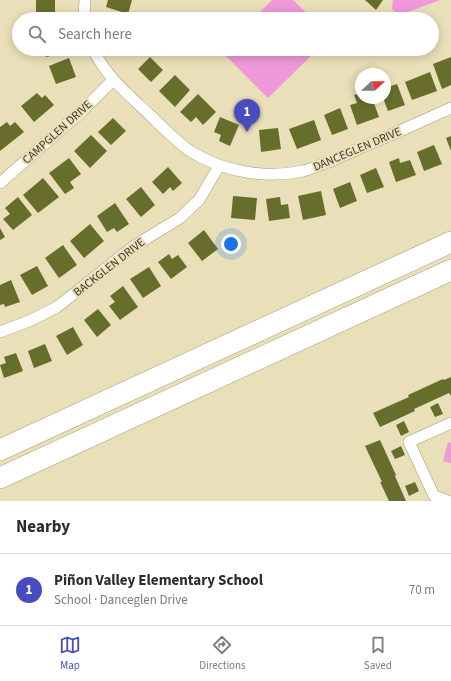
<!DOCTYPE html>
<meta charset="utf-8">
<style>
body{margin:0;font-family:"Source Sans 3",sans-serif;background:#f7f7f7;color:#2b2b33}
.compass{position:absolute;left:355px;top:68px;width:36px;height:36px;border-radius:50%;background:#fff;box-shadow:0 2px 10px #0003;rotate:69deg}
.you{position:absolute;left:231px;top:244px;width:14px;height:14px;margin:-10px;border:3px solid #fff;border-radius:50%;background:#1a73e8;box-shadow:0 0 0 6px #1a73e833}
.badge{display:grid;place-items:center;width:26px;height:26px;border-radius:50%;background:#474cc1;color:#fff;font-size:13px;font-weight:700}
.pin{position:absolute;translate:-50% -33px;filter:drop-shadow(0 1px 2px #0008)}
.pin::after{content:'';position:absolute;top:21px;width:14px;height:12px;background:inherit;clip-path:polygon(0 0,100% 0,50% 100%)}
.list{margin:0;padding:0;list-style:none}
h2{display:flex;justify-content:space-between;align-items:center;height:52px;margin:0;padding:0 16px;font-size:17px}
h2 small{font-size:13px;font-weight:400;color:#7c7c81}
.list li{display:grid;grid-template-columns:26px 1fr auto;gap:12px;align-items:center;box-sizing:border-box;height:72px;padding:0 16px;border-top:1px solid #e1e1e2}
.list b{display:block;font-size:15px;white-space:nowrap}
.list p{margin:0;font-size:13px;white-space:nowrap;color:#7c7c81}
.list em{font-size:13px;font-style:normal;color:#7c7c81}
.icon{flex:none;width:22px;height:22px;fill:none;stroke:currentColor;stroke-width:2;stroke-linecap:round;stroke-linejoin:round}
.map{position:relative;flex:none;width:451px;height:501px;overflow:hidden}
.search{position:absolute;background:#fff;box-shadow:0 2px 10px #0003;left:12px;right:12px;top:12px;height:44px;display:flex;align-items:center;gap:10px;box-sizing:border-box;padding:0 14px;border-radius:22px;color:#7c7c81;font-size:15px}
.sheet{height:124px;background:#fff}
nav{display:flex;justify-content:space-around;align-items:center;box-sizing:border-box;height:56px;border-top:1px solid #e1e1e2;background:#fff;font-size:11px;color:#7c7c81}
nav a{display:grid;justify-items:center;gap:2px}
nav .on{color:#474cc1}
.map>svg:first-child{display:block}
.green{fill:#ef98da}
.building{fill:#666e2c}
.lines{fill:none;stroke-linecap:round;stroke-linejoin:round}
.street-casing{stroke:#a39a75;stroke-width:12}
.highway-casing{stroke:#a39a75;stroke-width:22}
.street{stroke:#fff;stroke-width:11}
.highway{stroke:#fff;stroke-width:21}
.labels{text-anchor:middle;stroke-width:4;stroke-linejoin:round;paint-order:stroke}
.street-label{font-size:12px;fill:#3f3b2b;stroke:#e9dfb8}
</style>
<div class="map">
<svg width="451" height="501" viewBox="0 0 451 501">
<rect width="100%" height="100%" fill="#e9dfb8"/>
<!-- green -->
<path class="green" d="M272,0h21l20,19h-60z
M393,0h47l-40,15 -8,-6z
M224,49h94l-50,49 -47,-47z
M448,442l3,1v20l-8,-2z"/>
<!-- building -->
<path class="building" d="M36,0h19v19h-19z
M108,0h24l-4,14 -22,-7z
M365,0h18l-7,10z
M44,49h21l1,3 -20,5z
M120,49h18l-16,6z
M150,57l13,13 -12,12 -13,-13z
M451,57v28l-9,4 -9,-25z
M69,58l7,19 -20,7 -7,-18z
M430,72l7,19 -25,9 -7,-18z
M175,75l15,15 -15,17 -16,-16z
M397,84l8,21 -17,6 -5,-13h2v-10z
M37,93l5,5 3,-3 9,10 -20,17 -13,-16z
M361,93v5h11l7,19 -22,8 -7,-20 7,-2 -3,-8z
M198,94l18,18 -13,13 -7,-8 -5,5 -11,-10z
M340,108l8,21 -16,6 -8,-20z
M220,117l19,8 -9,21 -11,-5 2,-6 -7,-3z
M113,118l13,13 -15,14 -13,-13z
M314,120l7,20 -24,9 -8,-20z
M7,122l3,4 5,-4 9,10 -24,19v-24z
M278,128l3,21 -20,3 -2,-22z
M91,135l16,16 -17,17 -16,-17z
M451,136v15l-5,-13z
M434,145l8,19 -18,7 -7,-19z
M69,158l12,16 -11,8 4,6 -9,6 -16,-21z
M399,158l1,5 10,-3 6,15 -20,7 -7,-20z
M168,167l14,16 -9,8 -3,-4 -7,7 -11,-12z
M376,168l8,19 -17,6 -7,-18z
M43,178l16,19 -21,16 -15,-18z
M350,182l7,19 -17,7 -7,-19z
M141,187l14,18 -14,12 -15,-18z
M321,191l5,24 -23,5 -5,-24z
M233,196l24,2 -2,22 -24,-2z
M18,197l14,18 -19,15 -10,-11 7,-5 -5,-6z
M280,197l1,8 7,-1 2,14 -21,3 -3,-22z
M115,203l14,21 -12,8 -3,-4 -7,4 -10,-16z
M90,224l14,17 -20,17 -14,-17z
M0,228l5,9 -5,3z
M204,230l14,19 -16,12 -14,-18z
M63,245l14,20 -18,13 -14,-20z
M169,254l3,5 6,-4 9,12 -16,12 -13,-17z
M37,266l11,20 -16,9 -12,-20z
M149,267l12,19 -18,12 -13,-19z
M11,280l9,22 -15,5 -1,-3 -4,1v-20z
M123,286l15,21 -18,13 -11,-14 6,-4 -5,-6z
M98,309l13,16 -14,12 -13,-17z
M73,327l10,18 -16,10 -11,-19z
M45,344l7,17 -18,7 -6,-17z
M16,353l7,18 -19,7 -4,-13 6,-2 -2,-6z
M451,377v19l-2,-3 -35,16 1,2 -35,16 -7,-14 36,-16 -1,-2 35,-16 1,1z
M438,403l5,11 -8,3 -5,-10z
M404,421l5,11 -8,4 -5,-11z
M380,440l16,35 -1,1 11,25h-17l-9,-19h2l-17,-36z
M401,446l4,9 -10,4 -4,-8z
M415,482l4,9 -10,5 -4,-10z"/>
<g class="lines">
<defs>
<path id="street" d="M84,19l1,-19
M93,49c13,28 37,47 59,68 12,12 24,24 38,34 33,21 76,28 113,20 22,-6 42,-16 62,-25 29,-12 57,-25 86,-38
M0,183l81,-71 32,-32
M0,332l29,-11 28,-14 77,-61 46,-28 19,-18 20,-34
M448,501l-14,-5 -25,-54 42,-19"/>
<path id="highway" d="M0,450l451,-208
M0,478l451,-208"/>
</defs>
<!-- street casing -->
<use href="#street" class="street-casing"/>
<!-- highway casing -->
<use href="#highway" class="highway-casing"/>
<!-- street -->
<use href="#street" class="street"/>
<!-- highway -->
<use href="#highway" class="highway"/>
</g>
<g class="labels">
<!-- street labels -->
<g class="street-label">
<text transform="translate(57 132) rotate(-42)" y="4">CAMPGLEN DRIVE</text>
<text transform="translate(357 149) rotate(-23)" y="4">DANCEGLEN DRIVE</text>
<text transform="translate(109 267) rotate(-38)" y="4">BACKGLEN DRIVE</text>
</g>
</g>
</svg>
<svg class="compass" viewBox="-18 -18 36 36"><path d="M0-13l5 13h-10z" fill="#e53935"/><path d="M0 13l5-13h-10z" fill="#7c7c81"/></svg>
<div class="you"></div>
<div class="pin badge" style="left:247px;top:132px">1</div>
<div class="search"><svg class="icon" aria-label="search" viewBox="0 0 24 24"><circle cx="10" cy="10" r="6"/><path d="M15 15l6 6"/></svg>Search here</div>
</div>
<section class="sheet">
<h2>Nearby<small></small></h2>
<ul class="list">
<li><span class="badge">1</span><div><b>Piñon Valley Elementary School</b><p>School · Danceglen Drive</p></div><em>70 m</em></li>
</ul>
</section>
<nav>
<a class="on"><svg class="icon" aria-label="map" viewBox="0 0 24 24"><path d="M3 6l6-2 6 2 6-2v14l-6 2-6-2-6 2zM9 4v14M15 6v14"/></svg>Map</a>
<a><svg class="icon" aria-label="directions" viewBox="0 0 24 24"><path d="M12 3l9 9-9 9-9-9zM9 14v-3h6M13 9l2 2-2 2"/></svg>Directions</a>
<a><svg class="icon" aria-label="saved" viewBox="0 0 24 24"><path d="M7 4h10v16l-5-4-5 4z"/></svg>Saved</a>
</nav>
